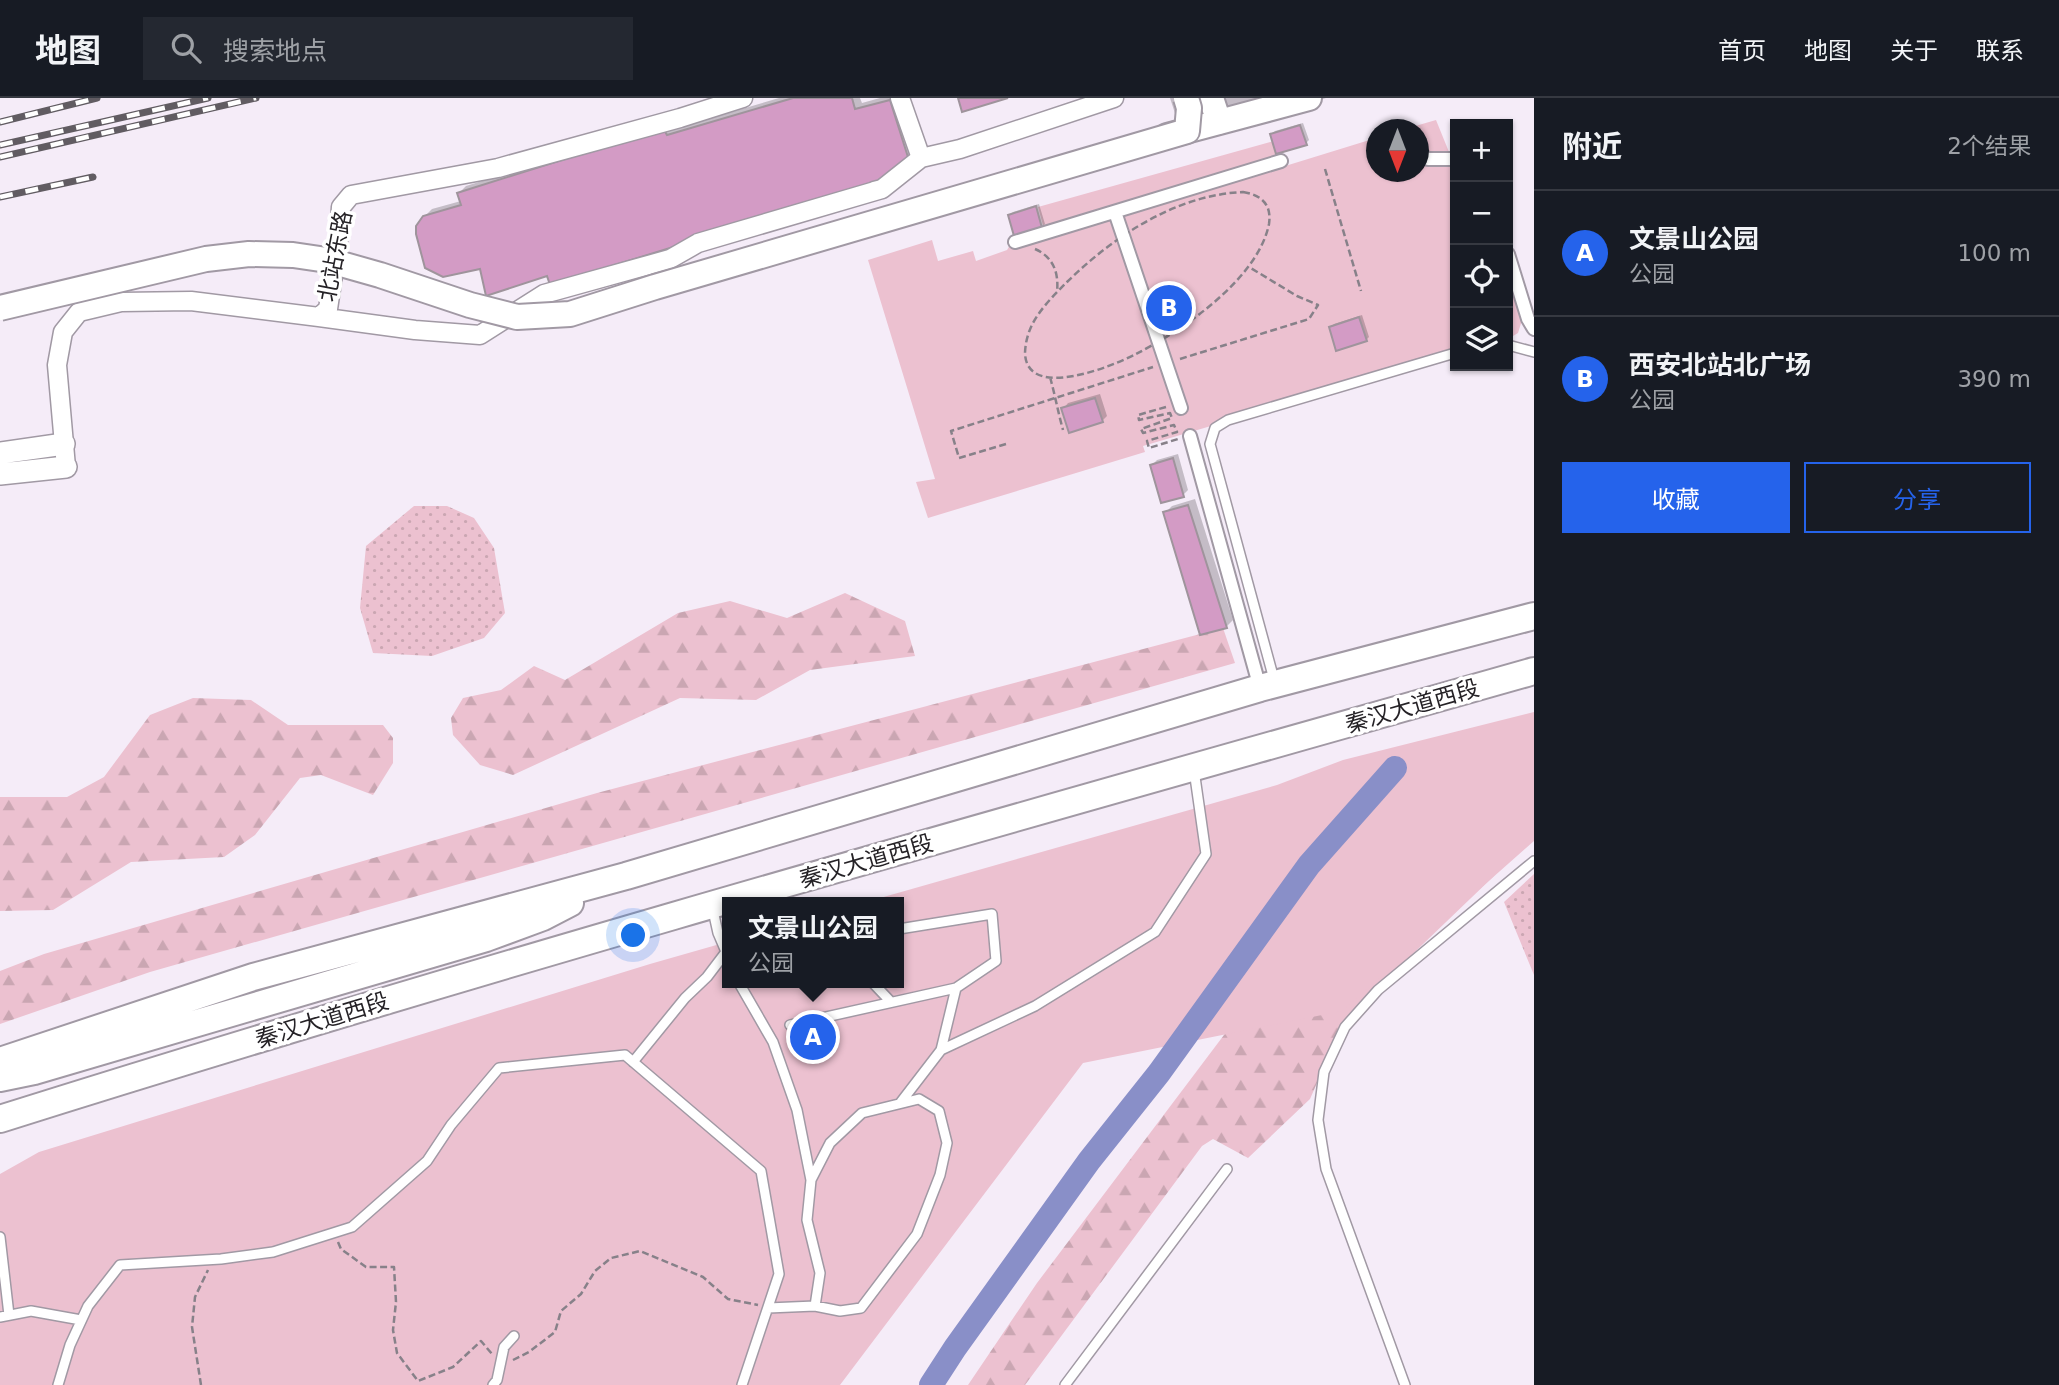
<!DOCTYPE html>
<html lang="zh">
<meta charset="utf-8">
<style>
body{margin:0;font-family:"DejaVu Sans","Noto Sans SC",sans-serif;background:#242831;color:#f1f3f6}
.controls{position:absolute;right:21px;top:21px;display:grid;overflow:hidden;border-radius:0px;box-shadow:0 2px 5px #0004}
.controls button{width:63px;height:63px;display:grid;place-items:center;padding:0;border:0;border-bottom:2px solid #363941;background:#171b24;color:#f1f3f6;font:35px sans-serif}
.compass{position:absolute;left:1366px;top:21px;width:63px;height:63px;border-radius:50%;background:#171b24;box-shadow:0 2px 5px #0004;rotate:180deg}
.you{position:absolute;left:634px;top:838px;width:24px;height:24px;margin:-18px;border:5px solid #fff;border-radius:50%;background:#1a73e8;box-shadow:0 0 0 10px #1a73e833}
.badge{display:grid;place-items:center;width:46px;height:46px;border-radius:50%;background:#2563eb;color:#fff;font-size:23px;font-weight:700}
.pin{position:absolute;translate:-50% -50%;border:4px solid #fff;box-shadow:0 2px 7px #0006}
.popup{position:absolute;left:722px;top:799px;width:182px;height:91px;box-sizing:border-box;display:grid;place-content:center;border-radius:0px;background:#171b24;filter:drop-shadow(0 2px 5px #0005);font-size:23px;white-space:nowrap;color:#9ea1a6}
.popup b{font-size:26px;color:#f1f3f6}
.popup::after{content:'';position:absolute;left:50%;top:100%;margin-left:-14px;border:14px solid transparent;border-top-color:#171b24}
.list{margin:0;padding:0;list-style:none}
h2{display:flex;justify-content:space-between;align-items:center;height:91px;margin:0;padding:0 28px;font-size:30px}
h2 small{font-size:23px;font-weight:400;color:#9ea1a6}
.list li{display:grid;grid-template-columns:46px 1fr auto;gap:21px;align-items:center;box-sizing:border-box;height:126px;padding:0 28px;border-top:2px solid #363941}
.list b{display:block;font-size:26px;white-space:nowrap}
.list p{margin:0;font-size:23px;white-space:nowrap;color:#9ea1a6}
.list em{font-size:23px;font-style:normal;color:#9ea1a6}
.actions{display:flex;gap:14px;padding:21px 28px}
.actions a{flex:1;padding:16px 0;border:2px solid #2563eb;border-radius:0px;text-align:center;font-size:24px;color:#2563eb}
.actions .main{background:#2563eb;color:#fff}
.icon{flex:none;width:38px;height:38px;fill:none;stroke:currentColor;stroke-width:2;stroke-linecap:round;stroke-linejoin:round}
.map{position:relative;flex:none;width:1534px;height:1287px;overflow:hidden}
header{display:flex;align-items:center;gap:42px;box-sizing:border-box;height:98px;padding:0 35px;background:#171b24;border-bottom:2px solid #363941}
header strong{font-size:33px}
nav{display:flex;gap:38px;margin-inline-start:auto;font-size:24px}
.search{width:490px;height:63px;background:#242831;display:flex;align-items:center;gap:18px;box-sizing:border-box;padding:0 24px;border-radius:0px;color:#9ea1a6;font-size:26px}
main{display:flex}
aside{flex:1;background:#171b24}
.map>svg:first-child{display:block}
.grass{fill:url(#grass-dots)}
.forest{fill:url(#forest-firs)}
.park{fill:#ecc1d0}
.shadow{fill:#0003}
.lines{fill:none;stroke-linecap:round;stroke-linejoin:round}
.river{stroke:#898fc8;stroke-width:24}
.building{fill:#d39bc5;stroke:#9f949c;stroke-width:2}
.service-casing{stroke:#a199a4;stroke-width:12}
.pedestrian-casing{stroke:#a199a4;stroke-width:16}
.minor-casing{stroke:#a199a4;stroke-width:21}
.tertiary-casing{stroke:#a199a4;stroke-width:24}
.secondary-casing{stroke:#a199a4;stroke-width:28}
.primary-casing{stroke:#a199a4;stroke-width:30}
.path{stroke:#878189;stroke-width:2.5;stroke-dasharray:7 3.5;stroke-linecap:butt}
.service{stroke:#fff;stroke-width:9}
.pedestrian{stroke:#fff;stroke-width:12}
.minor{stroke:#fff;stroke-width:18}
.tertiary{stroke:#fff;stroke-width:21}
.secondary{stroke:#fff;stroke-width:24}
.primary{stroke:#fff;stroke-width:26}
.rail-casing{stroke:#615c62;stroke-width:7}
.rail{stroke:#fff;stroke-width:4.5;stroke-dasharray:13;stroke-linecap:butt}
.secondary-bridge-casing{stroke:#a199a4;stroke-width:28;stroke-linecap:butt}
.secondary-bridge{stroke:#fff;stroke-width:24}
.labels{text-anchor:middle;stroke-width:7;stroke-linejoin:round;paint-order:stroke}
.street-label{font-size:23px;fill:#252226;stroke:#fff}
</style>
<header>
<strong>地图</strong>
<div class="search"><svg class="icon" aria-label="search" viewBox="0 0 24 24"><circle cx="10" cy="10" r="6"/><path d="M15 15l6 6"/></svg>搜索地点</div>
<nav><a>首页</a><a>地图</a><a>关于</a><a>联系</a></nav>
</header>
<main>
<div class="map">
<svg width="1534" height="1287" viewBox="0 0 1534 1287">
<defs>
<pattern id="grass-dots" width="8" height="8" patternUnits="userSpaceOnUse" patternTransform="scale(1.75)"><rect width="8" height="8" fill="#ecc1d0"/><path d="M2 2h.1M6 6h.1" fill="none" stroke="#caa6b2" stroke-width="1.8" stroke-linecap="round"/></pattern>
<pattern id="forest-firs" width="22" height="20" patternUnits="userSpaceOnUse" patternTransform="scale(1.75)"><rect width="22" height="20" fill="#ecc1d0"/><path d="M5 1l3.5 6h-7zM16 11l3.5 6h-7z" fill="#caa6b2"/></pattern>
</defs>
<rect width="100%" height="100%" fill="#f5ecf8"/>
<!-- grass -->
<path class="grass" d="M414,408h33l27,12 20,30 11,65 -21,25 -52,18 -59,-3 -13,-45 6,-62z
M1534,776v101l-30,-73z"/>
<!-- forest -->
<path class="forest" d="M845,495l60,28 10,35 -105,14 -54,30 -76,-2 -167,77 -33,-10 -27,-30 -2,-17 12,-20 38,-8 33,-24 31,14 113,-67 52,-12 57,17z
M1223,530l12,35 -1085,309 -150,52v-53l44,-17 553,-161z
M193,600l58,2 37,25h95l10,13v25l-20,32 -52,-20 -21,3 -45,57 -31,22 -93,5 -78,48 -53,1v-114h67l37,-20 46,-62z
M1495,777l-150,144 -35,80 -62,59 -35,-19 -11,7 -177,239h-57l69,-102 242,-321z"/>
<!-- park -->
<path class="park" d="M1436,22l13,32 2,12 4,1v189l-312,92 2,6 -217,66 -12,-36 19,-3 -67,-219 64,-20 6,21 35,-10 3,10 31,-11 8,-13 29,-8 -6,-22 236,-66 8,26 94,-29 1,34h42v-42l-14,-1z
M1508,168l15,51 -5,16 -10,6z
M1534,614v129l-192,170 -259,52 -243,322h-840v-211l39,-22 611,-188 77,-22v41h172v-81h-33l411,-117 66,-25z"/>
<!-- shadow -->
<path class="shadow" d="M779,0h81l2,5 18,-5h18l21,66 -371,109 -67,-6 -57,-50 8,-8 29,-8 -2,-8 7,-7 204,-64 4,7z
M1170,0h156l-142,43z
M1303,25l6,17 -3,3 -34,-9 3,-3z
M1039,106l6,20 -3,3 -32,-12 3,-3z
M1362,217l7,22 -3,3 -35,-13 3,-3z
M1100,296l7,22 -5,5 -39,-12 5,-6z
M1178,356l10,36 -5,5 -31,-30 5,-5z
M1195,401l38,121 -7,7 -61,-114 7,-7z"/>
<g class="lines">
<!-- river -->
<path class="river" d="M931,1287l24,-37 134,-187 70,-88 150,-208 86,-97"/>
</g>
<!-- building -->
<path class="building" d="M793,0h59l3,11 35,-9 23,73 -363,112 -3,-9 -61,20 -6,-27 -37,8 -18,-9 -9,-34v-8l7,-10 38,-11 -4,-12 206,-65 4,7z
M958,0h50l-46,14z
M1300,27l7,20 -31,9 -6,-20z
M1036,108l6,22 -28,8 -6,-21z
M1359,219l8,24 -31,10 -7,-24z
M1095,300l8,24 -34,11 -8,-25z
M1173,360l11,39 -23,6 -11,-38z
M1188,407l39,123 -27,7 -37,-123z"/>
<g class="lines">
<defs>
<path id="service" d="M1508,247l26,7
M1275,585l-65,-239 5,-16 13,-8 227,-67
M712,808l6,27 9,21
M899,831l93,-15 4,47 -40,27 -15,62
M739,885l34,59 24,68 14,70
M873,885l18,19
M790,927l166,-37
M633,964l52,-64 22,-21 19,-25
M901,1004l40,-52 94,-44 120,-74 51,-78 -12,-84
M0,1139l9,78
M768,1210l47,-2 25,5 21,-3 56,-74 23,-59 7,-32 -8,-32 -20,-12 -57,14 -32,30 -19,37 -4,40 13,53 -5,33
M0,1219l31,-6 50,9
M58,1287l12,-40 18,-39 32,-41 101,-6 52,-7 79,-25 75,-66 24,-36 48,-57 126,-13 136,116 18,103 -37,111
M493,1287l4,-5 7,-33 10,-11
M1065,1287l162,-216
M1405,1287l-79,-216 -8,-49 6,-48 21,-45 33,-37 156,-129"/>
<path id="pedestrian" d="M1419,56l9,5h27
M1115,114l66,196
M1015,144l266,-81
M1508,156l20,65 6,10
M1190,338l70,252"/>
<path id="minor" d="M900,0l21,60
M874,93l8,-2 39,-31 39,-9 154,-51
M319,219l96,13 65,5 64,-41 126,-35 28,-16 184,-54
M66,369l-9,-102 6,-33 16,-20 42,-10 70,-1 128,16 9,-8 11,-74 2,-28 10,-12 147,-27 182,-50 63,-20"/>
<path id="tertiary" d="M0,355l64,-9
M0,376l66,-7"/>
<path id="secondary" d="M1211,0l8,24
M1167,38l142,-38"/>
<path id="primary" d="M0,963l253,-84 373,-101 634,-188 274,-72
M0,980l34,-7 452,-133 57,-21 27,-14
M0,1021c508,-160 1022,-303 1534,-448"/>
</defs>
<!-- service casing -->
<use href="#service" class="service-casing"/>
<!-- pedestrian casing -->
<use href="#pedestrian" class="pedestrian-casing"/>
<!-- minor casing -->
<use href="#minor" class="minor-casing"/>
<!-- tertiary casing -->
<use href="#tertiary" class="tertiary-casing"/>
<!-- secondary casing -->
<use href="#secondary" class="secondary-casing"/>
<!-- primary casing -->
<use href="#primary" class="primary-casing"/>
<!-- path -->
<path class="path" d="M1325,71l36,122
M1243,94c18,3 29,12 26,32 -11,55 -86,106 -133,130 -23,12 -108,47 -111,0 0,-10 3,-22 8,-31 8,-15 22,-29 34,-41 47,-46 109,-87 176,-90z
M1035,151c18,8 24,23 22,43
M1180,261l129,-40 9,-14 -21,-9 -48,-29
M1050,279c5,18 8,35 13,53
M1166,309l-28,8 1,5 31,-7 2,5 -31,11 2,4 31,-8 3,7 -30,9 2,7 29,-9
M1006,346l-47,14 -8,-27 202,-64
M338,1144l3,7 25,18h28l2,35 -3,28 4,23 21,28 35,-14 28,-26 11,13
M513,1262l16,-8 26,-20 6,-21 20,-17 14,-23 16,-13 29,-7 63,26 25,22 30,6
M201,1287l-9,-58 3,-30 13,-27"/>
<!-- service -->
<use href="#service" class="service"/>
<!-- pedestrian -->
<use href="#pedestrian" class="pedestrian"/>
<!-- minor -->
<use href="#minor" class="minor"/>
<!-- tertiary -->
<use href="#tertiary" class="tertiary"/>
<!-- secondary -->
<use href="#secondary" class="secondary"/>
<!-- primary -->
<use href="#primary" class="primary"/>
<defs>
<path id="rail" d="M0,24l97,-24
M0,47l208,-47
M0,59l256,-59
M0,99l93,-20"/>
</defs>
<!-- rail casing -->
<use href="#rail" class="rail-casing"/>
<!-- rail -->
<use href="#rail" class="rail"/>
<defs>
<path id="secondary-bridge" d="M0,210l206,-49 43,-5 44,1 34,5 53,15 90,30 47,12 53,-3 85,-27 532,-156 2,-23 -3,-10"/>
</defs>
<!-- secondary-bridge casing -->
<use href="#secondary-bridge" class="secondary-bridge-casing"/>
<!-- secondary-bridge -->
<use href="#secondary-bridge" class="secondary-bridge"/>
</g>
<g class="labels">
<!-- street labels -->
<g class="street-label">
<text transform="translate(335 158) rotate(-79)" y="8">北站东路</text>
<text transform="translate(1412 608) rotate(-16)" y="8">秦汉大道西段</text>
<text transform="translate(866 763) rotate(-16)" y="8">秦汉大道西段</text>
<text transform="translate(322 922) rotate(-17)" y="8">秦汉大道西段</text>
</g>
</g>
</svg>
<div class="controls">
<button>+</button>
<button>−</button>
<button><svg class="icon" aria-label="locate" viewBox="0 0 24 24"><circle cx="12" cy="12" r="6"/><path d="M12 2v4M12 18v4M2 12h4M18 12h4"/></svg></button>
<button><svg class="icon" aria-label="layers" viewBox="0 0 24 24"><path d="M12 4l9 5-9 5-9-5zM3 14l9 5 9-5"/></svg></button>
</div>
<svg class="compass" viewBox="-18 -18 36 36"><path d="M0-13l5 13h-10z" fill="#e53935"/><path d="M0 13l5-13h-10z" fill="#9ea1a6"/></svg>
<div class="you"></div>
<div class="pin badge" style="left:813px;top:939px">A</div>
<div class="popup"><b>文景山公园</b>公园</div>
<div class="pin badge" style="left:1169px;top:210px">B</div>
</div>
<aside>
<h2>附近<small>2个结果</small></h2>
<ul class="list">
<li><span class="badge">A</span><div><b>文景山公园</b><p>公园</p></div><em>100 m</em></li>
<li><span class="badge">B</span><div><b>西安北站北广场</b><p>公园</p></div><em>390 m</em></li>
</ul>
<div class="actions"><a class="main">收藏</a><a>分享</a></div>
</aside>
</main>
